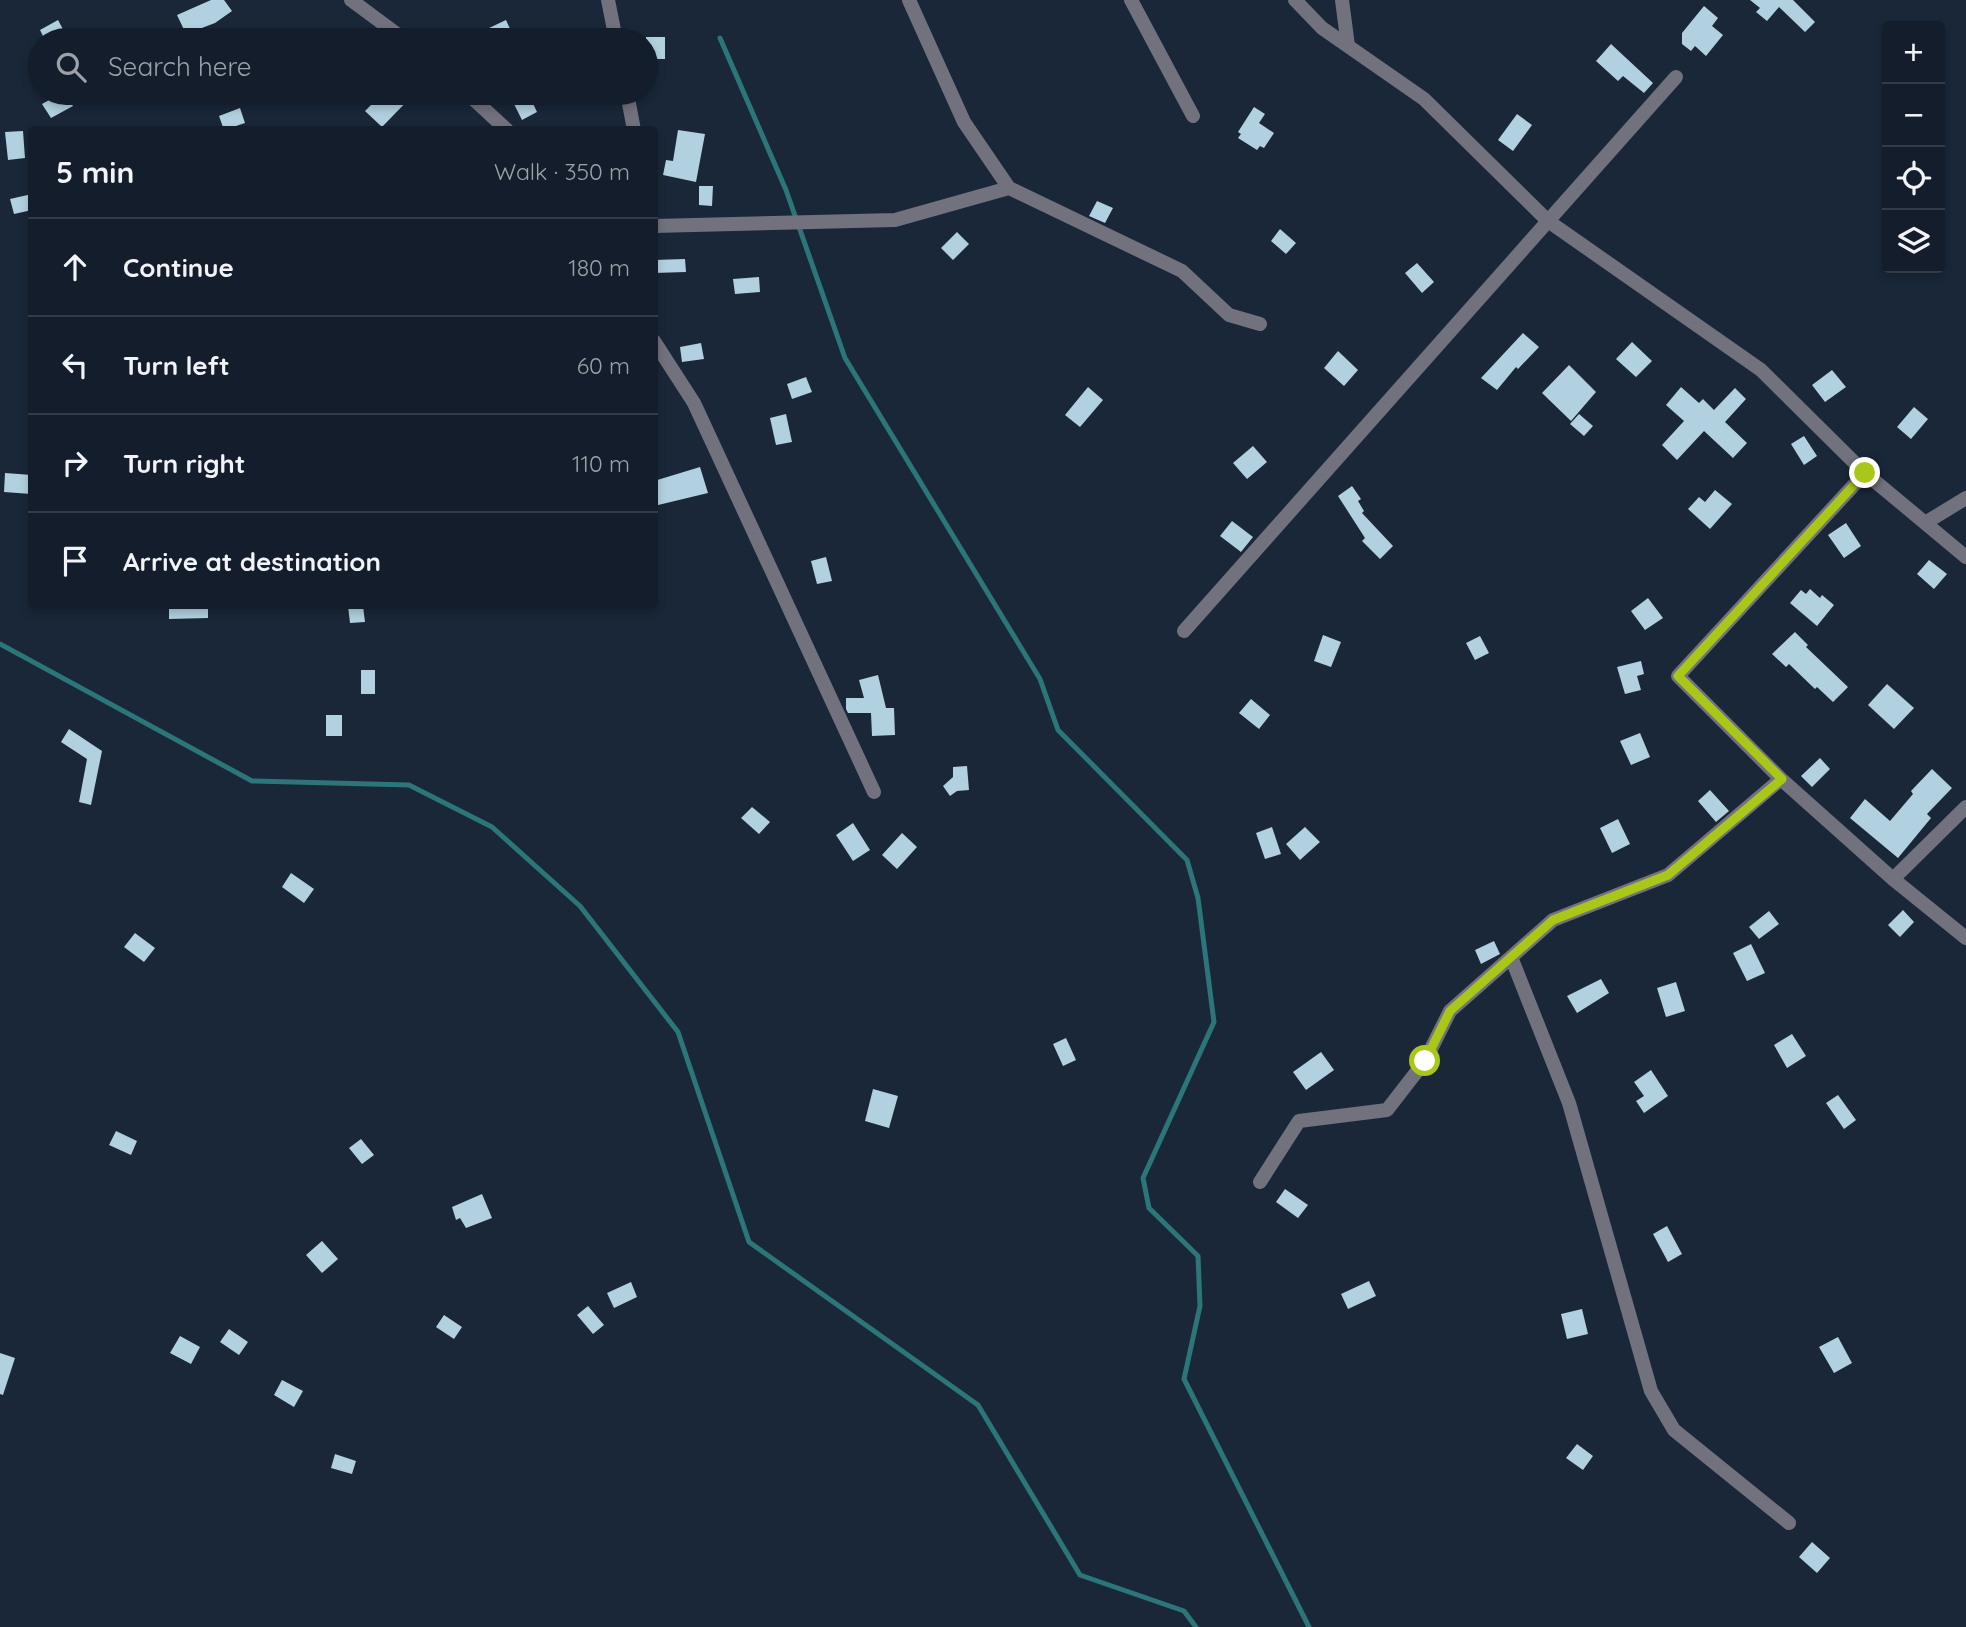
<!DOCTYPE html>
<meta charset="utf-8">
<style>
body{margin:0;font-family:Quicksand,sans-serif;background:#1c2633;color:#f1f3f6}
.controls{position:absolute;right:21px;top:21px;display:grid;overflow:hidden;border-radius:7px;box-shadow:0 4px 10px #0003}
.controls button{width:63px;height:63px;display:grid;place-items:center;padding:0;border:0;border-bottom:2px solid #323b47;background:#131d2b;color:#f1f3f6;font:35px sans-serif}
.stop{position:absolute;width:21px;height:21px;margin:-16px;border:5px solid #a9c719;border-radius:50%;background:#fff}
.stop.end{background:#a9c719;border-color:#fff;box-shadow:0 2px 7px #0008}
.list{margin:0;padding:0;list-style:none}
h2{display:flex;justify-content:space-between;align-items:center;height:91px;margin:0;padding:0 28px;font-size:30px}
h2 small{font-size:23px;font-weight:400;color:#9da2a9}
.list li{display:grid;grid-template-columns:46px 1fr auto;gap:21px;align-items:center;box-sizing:border-box;height:98px;padding:0 28px;border-top:2px solid #323b47}
.list b{display:block;font-size:26px;white-space:nowrap}
.list em{font-size:23px;font-style:normal;color:#9da2a9}
.icon{flex:none;width:38px;height:38px;fill:none;stroke:currentColor;stroke-width:2;stroke-linecap:round;stroke-linejoin:round}
.map{position:relative;flex:none;width:1966px;height:1627px;overflow:hidden}
.search{position:absolute;background:#131d2b;box-shadow:0 4px 10px #0003;left:28px;top:28px;width:630px;height:77px;display:flex;align-items:center;gap:18px;box-sizing:border-box;padding:0 24px;border-radius:38px;color:#9da2a9;font-size:26px}
.panel{position:absolute;background:#131d2b;box-shadow:0 4px 10px #0003;left:28px;top:126px;width:630px;height:483px;border-radius:7px}
.map>svg:first-child{display:block}
.lines{fill:none;stroke-linecap:round;stroke-linejoin:round}
.stream{stroke:#2c7579;stroke-width:5}
.building{fill:#b2d1e0}
.street{stroke:#71727d;stroke-width:14}
.route{stroke:#a9c719;stroke-width:9}
</style>
<div class="map">
<svg width="1966" height="1627" viewBox="0 0 1966 1627">
<rect width="100%" height="100%" fill="#192739"/>
<g class="lines">
<!-- stream -->
<path class="stream" d="M720,38l66,152 59,168 195,321 18,51 129,130 11,38 16,124 -71,156 6,30 49,48 2,50 -16,73 125,248
M0,644l252,137 157,4 83,42 88,79 98,126 71,210 229,163 102,170 104,36 12,16"/>
</g>
<!-- building -->
<path class="building" d="M211,0h13l8,11 -17,12 -29,11 -9,-19z
M1750,0h43l22,22 -10,10 -26,-25 -12,14 -11,-9 4,-4z
M1704,6l14,12 -6,8 11,9 -17,21 -11,-10 -4,5 -9,-7v-11z
M58,20l7,13 -15,7h-5l-5,-10z
M506,20l6,13 -20,7 -5,-11z
M646,37h19v22h-19z
M1611,44l42,39 -9,10 -21,-17 -5,5 -22,-20z
M62,93h4l7,13 -22,12 -9,-14z
M383,93h32l-33,34 -17,-16z
M528,93l9,19 -15,8 -10,-20z
M1254,107l11,7 -6,9 15,10 -10,15 -4,-2 -3,4 -19,-12 3,-4 -3,-2z
M240,108l5,15 -21,7 -5,-14z
M1517,114l15,11 -19,26 -15,-11z
M678,130l27,4 -9,48 -33,-7 3,-15 7,1z
M23,131l2,27 -17,2 -3,-28z
M699,186h14l-1,20 -13,-1z
M32,194v16l-18,4 -4,-15z
M1097,201l16,7 -8,15 -16,-7z
M1280,229l16,14 -10,11 -15,-13z
M957,232l12,12 -16,16 -12,-12z
M685,259l1,13 -32,1v-13z
M1417,263l17,19 -12,11 -17,-20z
M759,277l1,15 -25,2 -2,-15z
M1523,333l16,14 -21,22 -2,-2 -19,23 -16,-12z
M1632,342l20,19 -16,16 -20,-18z
M701,343l3,16 -22,3 -2,-15z
M1338,351l20,19 -14,16 -20,-18z
M1569,365l27,27 -25,29 -29,-28z
M1832,370l14,17 -21,15 -13,-17z
M806,377l6,15 -20,7 -5,-15z
M1088,387l15,13 -23,27 -15,-12z
M1681,387l18,16 4,-4 11,11 21,-22 11,11 -21,23 22,21 -14,15 -29,-27 -27,29 -15,-15 22,-24 -18,-16z
M1914,407l14,12 -17,20 -14,-12z
M786,414l6,28 -16,3 -6,-27z
M1579,414l14,12 -9,10 -14,-12z
M1804,436l13,20 -13,9 -13,-21z
M1253,446l14,16 -20,17 -14,-16z
M700,467l8,26 -54,13v-25z
M5,473l27,2 -1,19 -27,-2z
M1352,486l9,13 -3,2 6,10 -2,2 31,33 -13,13 -18,-18 3,-3 -27,-42z
M1715,490l17,14 -22,25 -22,-20 11,-12 6,5z
M1232,521l21,16 -12,15 -21,-16z
M1846,523l15,23 -17,12 -16,-23z
M826,557l6,24 -15,3 -6,-23z
M1929,560l18,14 -13,15 -17,-15z
M1810,589l10,9 2,-3 12,10 -17,21 -27,-23 11,-13 5,4z
M1648,598l15,20 -18,12 -14,-19z
M169,606h39v12l-39,1z
M348,606h15l2,16 -15,1z
M1795,632l13,13 -2,2 42,40 -15,15 -16,-15 -2,2 -26,-25 -3,3 -14,-13z
M1323,635l18,7 -10,25 -17,-6z
M1480,636l9,17 -14,7 -9,-17z
M1641,661l3,13 -7,2 4,14 -16,4 -8,-27z
M361,670h14v24h-14z
M878,675l8,33h8l1,27 -23,1 -1,-23h-23l-2,-4v-11h18l-5,-18z
M1887,684l27,24 -20,21 -26,-24z
M1251,699l19,16 -11,14 -20,-16z
M326,715h16v21h-16z
M69,729l33,22 -11,54 -12,-3 8,-43 -26,-17z
M1640,733l10,24 -19,8 -11,-24z
M1820,758l10,11 -18,18 -11,-11z
M967,766l2,24 -12,1 -7,5 -7,-10 10,-9v-10z
M1932,769l20,19 -25,26 4,4 -33,40 -48,-40 15,-19 25,22 23,-27 -2,-3z
M1710,790l19,21 -13,11 -18,-21z
M752,807l18,15 -11,12 -18,-16z
M1618,819l12,25 -18,9 -12,-25z
M853,823l17,27 -17,11 -17,-26z
M1272,827l9,27 -16,5 -9,-26z
M1305,827l15,15 -20,18 -14,-16z
M902,833l15,14 -20,22 -15,-14z
M291,873l23,16 -10,14 -22,-16z
M1903,910l11,12 -14,15 -12,-12z
M1769,911l10,13 -20,15 -10,-12z
M135,933l20,15 -11,14 -20,-15z
M1494,941l6,13 -19,10 -6,-14z
M1751,944l14,29 -18,8 -14,-28z
M1601,979l8,14 -32,20 -10,-17z
M1676,982l9,29 -19,6 -9,-29z
M1792,1034l14,22 -19,12 -13,-23z
M1066,1038l10,22 -13,6 -10,-22z
M1321,1052l13,18 -28,20 -13,-18z
M1651,1070l17,26 -24,17 -8,-12 8,-5 -10,-14z
M873,1089l25,7 -9,32 -24,-7z
M1838,1095l18,25 -12,9 -18,-26z
M116,1131l21,10 -6,14 -22,-10z
M361,1139l13,16 -12,9 -13,-16z
M1285,1189l23,16 -10,13 -22,-16z
M482,1194l10,24 -26,10 -6,-10 -4,2 -4,-13z
M1667,1226l15,28 -14,8 -15,-28z
M322,1241l16,18 -16,14 -16,-18z
M1369,1281l7,15 -28,13 -7,-15z
M631,1282l6,15 -23,11 -7,-15z
M588,1306l16,19 -11,9 -16,-19z
M1582,1309l6,25 -21,5 -6,-25z
M444,1315l18,12 -8,12 -18,-12z
M229,1329l19,13 -9,13 -19,-13z
M180,1336l20,11 -9,17 -21,-11z
M1838,1337l14,26 -18,10 -15,-26z
M0,1353l15,5 -12,37 -3,-1z
M282,1380l21,11 -9,16 -20,-12z
M1577,1444l16,12 -10,14 -17,-12z
M335,1454l21,7 -4,13 -21,-6z
M1812,1542l18,16 -13,15 -18,-16z"/>
<g class="lines">
<!-- street -->
<path class="street" d="M351,0l54,40
M608,0l8,40
M909,0l55,122 45,66
M1131,0l62,116
M1295,0l27,28 102,71 124,122 213,149 104,103 101,84
M1342,0l6,46
M467,93l40,37
M627,93l7,37
M654,226l241,-6 114,-32 173,83 47,44 31,9
M654,341l40,62 180,389
M1865,473l-187,203 103,103 112,100 73,59
M1925,523l41,-25
M1184,631l492,-554
M1893,879l73,-72
M1511,957l58,146 82,288 23,39 115,93
M1260,1182l39,-61 88,-11 38,-49 25,-50 103,-91 115,-45 113,-96"/>
</g>
<g class="lines">
<!-- route -->
<path class="route" d="M1425,1061l25,-50 103,-91 115,-45 114,-96 -104,-103 187,-203"/>
</g>
</svg>
<div class="controls">
<button>+</button>
<button>−</button>
<button><svg class="icon" aria-label="locate" viewBox="0 0 24 24"><circle cx="12" cy="12" r="6"/><path d="M12 2v4M12 18v4M2 12h4M18 12h4"/></svg></button>
<button><svg class="icon" aria-label="layers" viewBox="0 0 24 24"><path d="M12 4l9 5-9 5-9-5zM3 14l9 5 9-5"/></svg></button>
</div>
<div class="stop" style="left:1425px;top:1061px"></div>
<div class="stop end" style="left:1865px;top:473px"></div>
<div class="search"><svg class="icon" aria-label="search" viewBox="0 0 24 24"><circle cx="10" cy="10" r="6"/><path d="M15 15l6 6"/></svg>Search here</div>
<section class="panel">
<h2>5 min<small>Walk · 350 m</small></h2>
<ul class="list">
<li><svg class="icon" aria-label="ahead" viewBox="0 0 24 24"><path d="M12 20V5M6 11l6-6 6 6"/></svg><div><b>Continue</b></div><em>180 m</em></li>
<li><svg class="icon" aria-label="left" viewBox="0 0 24 24"><path d="M17 20v-9H6M10 6l-5 5 5 5"/></svg><div><b>Turn left</b></div><em>60 m</em></li>
<li><svg class="icon" aria-label="right" viewBox="0 0 24 24"><path d="M7 20v-9h11M14 6l5 5-5 5"/></svg><div><b>Turn right</b></div><em>110 m</em></li>
<li><svg class="icon" aria-label="arrive" viewBox="0 0 24 24"><path d="M6 21V4h12l-3 4 3 4H6"/></svg><div><b>Arrive at destination</b></div></li>
</ul>
</section>
</div>
